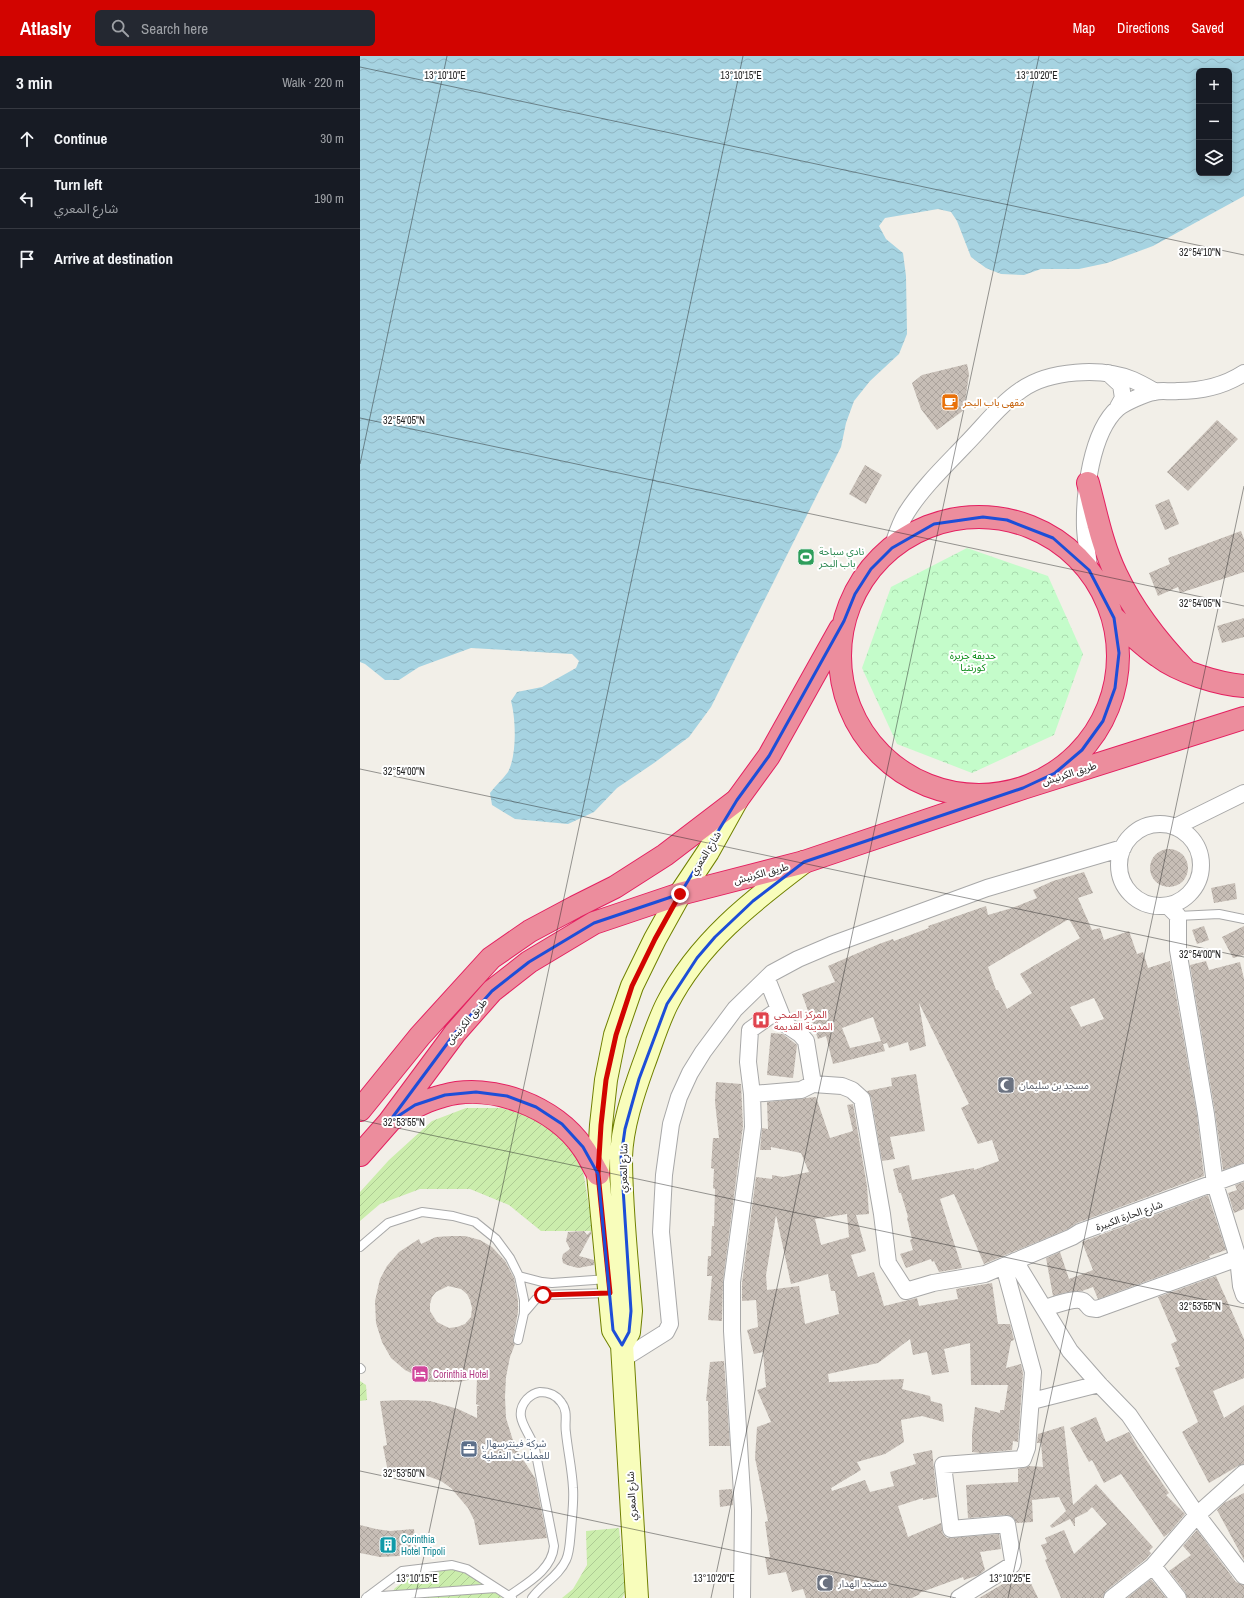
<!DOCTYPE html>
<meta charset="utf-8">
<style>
body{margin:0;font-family:"Archivo Narrow","Noto Sans Arabic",sans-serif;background:#242831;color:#f1f3f6}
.controls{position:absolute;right:12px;top:12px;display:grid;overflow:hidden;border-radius:6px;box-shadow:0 2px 10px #0003}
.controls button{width:36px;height:36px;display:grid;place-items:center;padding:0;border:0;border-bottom:1px solid #363941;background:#171b24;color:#f1f3f6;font:20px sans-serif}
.stop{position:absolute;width:12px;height:12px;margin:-9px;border:3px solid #d20400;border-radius:50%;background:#fff}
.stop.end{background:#d20400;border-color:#fff;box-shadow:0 1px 4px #0008}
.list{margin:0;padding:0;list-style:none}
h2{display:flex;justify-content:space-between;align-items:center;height:52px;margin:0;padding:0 16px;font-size:17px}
h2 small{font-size:13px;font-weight:400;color:#9ea1a6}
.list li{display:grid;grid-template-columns:26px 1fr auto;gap:12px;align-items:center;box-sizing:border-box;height:60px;padding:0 16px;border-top:1px solid #363941}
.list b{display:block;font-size:15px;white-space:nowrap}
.list p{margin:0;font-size:13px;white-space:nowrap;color:#9ea1a6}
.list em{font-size:13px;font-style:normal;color:#9ea1a6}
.icon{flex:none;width:22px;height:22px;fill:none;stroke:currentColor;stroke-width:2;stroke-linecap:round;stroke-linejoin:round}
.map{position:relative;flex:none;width:884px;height:1542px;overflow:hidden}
header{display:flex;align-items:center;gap:24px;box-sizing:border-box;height:56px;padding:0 20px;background:#d20400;color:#fff}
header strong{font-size:19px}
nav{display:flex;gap:22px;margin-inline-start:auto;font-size:14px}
.search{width:280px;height:36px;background:#242831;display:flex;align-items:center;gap:10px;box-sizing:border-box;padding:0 14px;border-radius:6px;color:#9ea1a6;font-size:15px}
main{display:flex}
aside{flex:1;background:#171b24}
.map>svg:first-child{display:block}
.park{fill:url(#park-crowns)}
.garden{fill:url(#garden-furrows)}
.water{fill:url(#water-waves);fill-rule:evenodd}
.building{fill:url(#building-cross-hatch);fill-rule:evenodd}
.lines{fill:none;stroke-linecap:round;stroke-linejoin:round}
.lane-casing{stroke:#a8a8a8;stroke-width:10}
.street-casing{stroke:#a8a8a8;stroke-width:18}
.secondary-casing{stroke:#708000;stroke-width:24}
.highway-casing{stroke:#e42060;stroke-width:24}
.lane{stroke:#fff;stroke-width:8}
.street{stroke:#fff;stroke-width:16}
.secondary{stroke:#f8fdbb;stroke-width:22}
.highway{stroke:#ec8d9d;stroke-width:22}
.route{stroke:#d20400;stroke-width:5}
.marked{fill:none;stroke:#1d4ed8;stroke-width:3;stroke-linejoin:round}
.ticks{fill:none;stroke:#212121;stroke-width:1;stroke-opacity:0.45}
.labels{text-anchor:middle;stroke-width:4;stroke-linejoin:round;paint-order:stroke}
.food-label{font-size:10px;fill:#c56008;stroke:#fff;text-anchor:start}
.leisure-label{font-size:10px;fill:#27864d;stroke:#fff;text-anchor:start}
.park-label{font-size:10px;fill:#068813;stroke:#fff}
.street-label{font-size:10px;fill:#212121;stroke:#fff}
.health-label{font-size:10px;fill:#be3a42;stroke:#fff;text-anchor:start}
.worship-label{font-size:10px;fill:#5b616d;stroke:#fff;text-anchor:start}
.hotel-label{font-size:10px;fill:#b23c85;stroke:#fff;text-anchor:start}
.service-label{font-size:10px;fill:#4e5e75;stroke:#fff;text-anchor:start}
.culture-label{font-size:10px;fill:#0d838f;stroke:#fff;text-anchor:start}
.ticks-label{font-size:10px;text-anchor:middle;fill:#212121;stroke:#fff;stroke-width:4;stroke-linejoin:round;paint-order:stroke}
</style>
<header>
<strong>Atlasly</strong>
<div class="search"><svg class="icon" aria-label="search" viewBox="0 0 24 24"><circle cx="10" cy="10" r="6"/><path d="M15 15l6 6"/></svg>Search here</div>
<nav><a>Map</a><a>Directions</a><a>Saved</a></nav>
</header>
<main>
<aside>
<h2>3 min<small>Walk · 220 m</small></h2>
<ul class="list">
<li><svg class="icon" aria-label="ahead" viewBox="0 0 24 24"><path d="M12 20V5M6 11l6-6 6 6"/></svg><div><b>Continue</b></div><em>30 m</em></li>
<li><svg class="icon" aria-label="left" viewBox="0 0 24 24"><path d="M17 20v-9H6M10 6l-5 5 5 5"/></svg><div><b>Turn left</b><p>شارع المعري</p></div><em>190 m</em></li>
<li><svg class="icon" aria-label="arrive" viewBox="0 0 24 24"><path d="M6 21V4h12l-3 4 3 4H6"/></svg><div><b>Arrive at destination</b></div></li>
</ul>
</aside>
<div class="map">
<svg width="884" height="1542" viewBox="0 0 884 1542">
<defs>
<pattern id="park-crowns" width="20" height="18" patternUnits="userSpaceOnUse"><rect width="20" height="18" fill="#c4fcca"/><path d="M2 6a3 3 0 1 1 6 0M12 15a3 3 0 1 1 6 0" fill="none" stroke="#a8d8ad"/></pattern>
<pattern id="garden-furrows" width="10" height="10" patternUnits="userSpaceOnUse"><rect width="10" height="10" fill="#cbedac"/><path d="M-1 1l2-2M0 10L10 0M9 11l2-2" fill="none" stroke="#aecb94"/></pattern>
<pattern id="water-waves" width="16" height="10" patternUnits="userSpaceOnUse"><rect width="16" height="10" fill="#a6d3e1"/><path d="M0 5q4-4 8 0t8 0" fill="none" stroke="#8fb5c1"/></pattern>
<pattern id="building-cross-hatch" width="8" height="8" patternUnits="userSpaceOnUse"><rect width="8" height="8" fill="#c7beb6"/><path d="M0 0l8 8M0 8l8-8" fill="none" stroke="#aba39c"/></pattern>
</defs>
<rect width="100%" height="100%" fill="#f2efe8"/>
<!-- park -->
<path class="park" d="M607,492l81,28 35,78 -29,81 -82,38 -75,-29 -35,-76 29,-81z"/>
<!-- garden -->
<path class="garden" d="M106,1052h35l31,9 29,16 20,25 12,73h-52l-32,-26 -39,-16h-50l-40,15 -20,17v-29l29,-32 43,-39z
M0,1325l6,4 1,15 -7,1z
M259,1472l6,65 -3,5h-60l11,-9 14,-24 -1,-34z
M95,1511l31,15 16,16h-114l7,-10 25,-17z"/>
<!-- water -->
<path class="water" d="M0,0h884v140l-91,50 -46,17 -28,6h-38l-17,6 -23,-1 -15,-6 -15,-11 -14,-36 -6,-9 -13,-3 -53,9 -6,8 7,13 17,14 3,23 1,58 -8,20 -29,27 -16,20 -8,22 -5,24 -130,260 -22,30 -35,26 -37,25 -23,24 -26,12 -53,-5 -23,-14 -2,-12c5,-7 13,-14 18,-21 9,-17 8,-53 3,-71l6,-9 25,-5 34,-19 3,-7 -7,-7 -101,-6 -52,19 -20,13h-14l-20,-16 -5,-2zM839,15h30v102h-30z"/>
<!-- building -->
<path class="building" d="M607,308l2,10 -5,36 -27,20 -16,-21 -9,-26 10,-8z
M857,364l21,19 -50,52 -21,-19z
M505,409l17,10 -16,29 -17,-10z
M809,443l10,25 -14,6 -10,-25z
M881,475l3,8v33l-64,21 -2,-6 -20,9 -9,-23 21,-9 -2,-6z
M884,562v19l-22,6 -5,-17z
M790 812a19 19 0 1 1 38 0a19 19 0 1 1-38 0Z
M724,816l9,21 -15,5 14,32 8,-2 4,12 25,-9 8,23 6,-2 5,16 22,-7 27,154 7,61 -127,47 -9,6 -84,35 -30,-70 -14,5 22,69 -23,4 -5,-11 -2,1 -1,-3 -25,9 -6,-14 13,-4 -3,-10 2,-1 -5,-21 1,-1 -7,-24h-2l-6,-24 16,-4 3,15 62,-12v2l25,-9 -7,-21 -14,4 -17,-36 8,-4 -50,-101 7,43 -16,5 -2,-9 -19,6 -2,-5 -4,1 2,7 -52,13 -7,-28 -8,3 -16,-45 33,-12 -7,-16 23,-10 28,-12 14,-5 1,2 35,-13 -1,-2 12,-4 46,-16 2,9 24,-7 25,-10 -4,-8 20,-9zM709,863l11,19 -60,36 12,19 -25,16 -9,-19h-2l-8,-23zM734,942l10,21 -23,8 -11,-20zM513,961l8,24 -31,7 -8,-20z
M875,827l2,16 -23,4 -3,-15z
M844,870l5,14 -12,4 -5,-14z
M884,870v29l-11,3 -11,-21z
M846,905l3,9 31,-8 4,17v184l-21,7 -8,-58 -25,-147z
M411,977l12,1 14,11 -4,33 -26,-3z
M556,1018l9,57 -35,6 5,22 -13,2 -11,-64 -4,-6 25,-5 -1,-8z
M356,1026l25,2 2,42 -20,155 -1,40 -14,-1 4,-44h-5l1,-20h3l1,-30h2l1,-37 -2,-1 1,-19 -3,-1 2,-30h6l-4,-36z
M456,1041l14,41 23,-7 -6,-26 6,-1 14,82 2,28 -13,1 10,36 -15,4 7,22 16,-5 10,34 33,-8 2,8 39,-7 -2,-10 36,-6 6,41h12l4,16 -3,1 -5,27 15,-4 2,9 -5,69 -5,-1 -1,9 -31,3 -9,-1v-18l3,-27 25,6v-3h4l4,-25h-37l-1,-42 -26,6 5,23 -17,3 -5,-23 -14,3 -3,-16 -32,24 -50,11 1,8 75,-3 -2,10 28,7 1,5 11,3 2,18 -22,-6 -21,4 3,22 -19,12 -28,8 4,8 -30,18 1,3 33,-11 5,12 24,-6 -4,-14 26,-8 -3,-10 19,-4 5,47 -14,3v-2l-25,8 10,31 33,-14 2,11 4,4 52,-4 2,15 -21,3 5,18 -6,5 -15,5 -1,-3 -44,16 1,1 -8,4h-106l-3,-9 -11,3 -6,-20 -18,3 -3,-18h5l-5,-35 3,-1 -13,-63 2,-31 14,-5 -14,-32 9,-3 -3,-35 -9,2 -7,-24 11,-3 -2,-27 -14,1v-18l14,-106 16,2v-4l11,2 26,-5 -8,-19 -30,-6v3h-11l2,-22 6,1 -1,-27zM487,1158l2,23 -28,8 -6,-26zM416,1159l15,69 37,-10 3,17h4l4,23 -34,10 -6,-38 -32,4 -1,-15z
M884,1126v27l-10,4 -6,-20 9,-3 -2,-5z
M848,1139l18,55 -17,6 1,2 -112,41 -5,-12 -11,4 -14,1 -15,4 -7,-38 14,-6 9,27 24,-9 -11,-28 2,-1z
M224,1175l3,4 4,-4v3l-12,22 15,4v5l-16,3 -11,-3 -4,-2 -1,-5 1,-4 7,-5 -4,-8 2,-9z
M92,1180h13l15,4 12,7 13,14 9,17 4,23v11l-5,27 2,5 -5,13 -4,20 -1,20 1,21 9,29 20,31 12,60 -68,7 -5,-25 -6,-12 -17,-20 -10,-7 -25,-9h-28l-5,-26 4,-1 -7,-44 23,-1 27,1 28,8 19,9v-12h3l-4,-2 1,-26 -18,4h-30l-24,-12 -14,-12 -9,-16 -6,-19 -1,-22 5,-22 7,-13 12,-14 20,-13 2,5 15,-7zM88,1230l13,3 6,5 3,6 2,8 -1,9 -6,7 -8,3 -8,1 -12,-6 -7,-11v-7l2,-7 4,-5z
M856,1220l28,63v39l-31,13 11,27 20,-13v59l-6,2 -29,17 -27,-51 16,-10 -23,-54 5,-2 -9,-22 6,-3 -19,-44z
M364,1305l6,85h-21l-1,-45h-2l4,-39z
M736,1361l10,25 23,-10 9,16 31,45 -3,2 19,19 -15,18 -6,5 -43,-63 -17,9 -12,-23 -3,2 -19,-34z
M704,1370l9,79 23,-21 57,63 -4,4 2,2 -5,6 -40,32 -3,7h-42l-16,-38 2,-1 -6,-14 6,-2 -2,-5 19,-8 10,24 33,-30 -15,-17 -5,5 -12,6v8h-1l-4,-7 -18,9 -2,-2 16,-15 -7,-14 -27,3 1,22 -17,1 -2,-5 -7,-3 -39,3 -2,-33 52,-3v-13l11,-3 14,1 -2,-24h-4l1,-9z
M372,1433l1,16 -13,2 -1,-17z
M884,1437v67l-27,-50 7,-7z
M0,1469l16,4 14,2 24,-2 3,26 -37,2 -20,-4z
M837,1474l39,52 8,3v13h-57l-2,-6 -16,-21 22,-16 -8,-9z
M665,1515l13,27h-59z
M791,1523l15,19h-39z"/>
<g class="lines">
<defs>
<path id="lane" d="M818,860l41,-2 25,5
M0,1191l28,-24 34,-11 31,4 22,6 21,17 14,19 9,18 5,24v13l-6,27
M159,1220l23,6 10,1 56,-4
M164,1257l12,-14 7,-4 65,-2
M0,1312l1,1
M149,1540c18,-13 43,-26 45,-50l-19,-97c-5,-18 -24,-32 -8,-50 4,-4 7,-6 13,-7 8,0 16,3 21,10 8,10 3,20 5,31 2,19 6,36 7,55 1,13 -1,28 -2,42 -1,9 -1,22 -5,30 -7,16 -24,24 -34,38
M7,1541l129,-9
M6,1542l36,-27 50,-6 15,4 45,29"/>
<path id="street" d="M748,317l13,12 2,13 -5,9
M532,492c4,-12 8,-26 15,-36 15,-24 39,-47 58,-67 18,-18 35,-41 56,-55 28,-20 81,-23 112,-10 7,3 14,7 21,11
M729,514c-1,-14 -3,-28 -4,-42 -1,-34 6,-96 33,-120 6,-5 28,-15 36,-16 7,-2 16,0 24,-1 24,0 46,-5 66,-18
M759 809a41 41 0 1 1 82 0a41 41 0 1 1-82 0Z
M815,771l69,-34
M808,850l10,10v34l28,164 9,70 23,74 3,28 3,9
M407,923l18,45 15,10 6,7 7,43
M392,1038l49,-4 12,-6 29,2 10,4 10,9 20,115 6,49 18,28 27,-8 52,-9 87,-37 8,-5 164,-60
M655,1205l55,90 29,33 30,31 68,100 47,61
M684,1252c9,-2 31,-11 39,-7 2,1 5,5 7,7l7,1 141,-51
M263,1303l43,-27 4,-8 -9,-92 3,-57 7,-51 8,-27 11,-24 13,-21 32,-43 37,-36 26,-14 33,-14 156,-57 136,-40
M672,1345l67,-17
M793,1510l25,32
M382,1542l1,-88 -11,-179v-49l21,-155 -1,-33 -4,-32 2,-32 28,-20
M599,1542l53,-33 1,-4 -6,-37 -56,5 -8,-64 80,-6 4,-11 6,-76 -29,-106
M752,1542l41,-32 44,-51 47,-42"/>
<path id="secondary" d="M262,1289l7,-13 2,-21c-4,-50 -10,-103 -10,-154 1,-30 12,-63 22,-91 8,-21 14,-42 24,-62 31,-61 84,-102 137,-142
M277,1542l-15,-253 -9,-15 -15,-156 3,-49 5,-45 9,-45 17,-49 23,-47 25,-45 28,-42 29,-52"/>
<path id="highway" d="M728,427c8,30 14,62 28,91 17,36 42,68 70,97
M480 600a139 139 0 1 1 278 0a139 139 0 1 1-278 0Z
M754,562c14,13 28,27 44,38 21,16 60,28 86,30
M0,1054l60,-74 71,-78 39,-27 45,-24 40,-20 50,-32 72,-55 32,-44 71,-127
M37,1061c15,-9 29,-17 46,-21 48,-14 113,11 140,52 6,8 10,18 15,26
M0,1099l29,-33 66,-89 37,-42 37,-29 65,-39 86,-29 124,-32 219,-74 221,-70"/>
</defs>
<!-- lane casing -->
<use href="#lane" class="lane-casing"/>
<!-- street casing -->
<use href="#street" class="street-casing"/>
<!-- secondary casing -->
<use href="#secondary" class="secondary-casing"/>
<!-- highway casing -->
<use href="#highway" class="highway-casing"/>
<!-- lane -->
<use href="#lane" class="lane"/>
<!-- street -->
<use href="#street" class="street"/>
<!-- secondary -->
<use href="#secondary" class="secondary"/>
<!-- highway -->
<use href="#highway" class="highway"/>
</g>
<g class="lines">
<!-- route -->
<path class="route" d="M183,1239l67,-2 -12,-119 3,-49 5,-45 10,-45 16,-49 23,-47 25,-45"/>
</g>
<!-- marked area -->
<path class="marked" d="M623,461l24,3 46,18 36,32 25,48 5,35 -4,35 -12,33 -21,29 -27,23 -32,15 -219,74 -51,39 -38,36 -18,21 -30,46 -28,75 -14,50 -4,28 10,154 -2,21 -7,13 -9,-15 -15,-156 -15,-27 -21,-23 -26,-17 -29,-11 -31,-4 -31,3 -30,10 -26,17 66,-89 37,-42 37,-29 65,-39 86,-29 57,-94 32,-44 75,-135 11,-27 16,-25 21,-21 42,-24z"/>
<!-- ticks -->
<path class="ticks" d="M0,11l884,188M0,362l884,188M0,408l87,-408M0,713l884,188M0,1064l884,188M0,1415l596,127M55,1542l328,-1542M351,1542l328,-1542M648,1542l236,-1112"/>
<!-- icons -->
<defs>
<symbol id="cafe-square" viewBox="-11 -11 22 22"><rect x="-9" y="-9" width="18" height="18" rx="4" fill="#e8710a" stroke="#fff"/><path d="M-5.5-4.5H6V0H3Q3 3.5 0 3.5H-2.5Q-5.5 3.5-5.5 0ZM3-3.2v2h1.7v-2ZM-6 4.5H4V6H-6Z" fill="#fff"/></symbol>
<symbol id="stadium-square" viewBox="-11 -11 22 22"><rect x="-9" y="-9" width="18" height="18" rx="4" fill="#2e9e5b" stroke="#fff"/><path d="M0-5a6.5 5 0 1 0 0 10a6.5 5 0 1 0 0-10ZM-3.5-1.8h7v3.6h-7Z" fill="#fff"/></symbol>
<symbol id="hospital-square" viewBox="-11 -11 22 22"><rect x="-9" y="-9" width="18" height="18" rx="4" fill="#e0444e" stroke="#fff"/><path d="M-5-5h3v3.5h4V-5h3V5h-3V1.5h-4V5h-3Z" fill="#fff"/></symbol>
<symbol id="mosque-square" viewBox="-11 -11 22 22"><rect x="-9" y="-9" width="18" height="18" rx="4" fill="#6b7280" stroke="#fff"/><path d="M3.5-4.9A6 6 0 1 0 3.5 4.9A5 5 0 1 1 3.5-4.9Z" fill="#fff"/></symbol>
<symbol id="hotel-square" viewBox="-11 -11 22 22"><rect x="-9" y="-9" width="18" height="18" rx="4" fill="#d1479c" stroke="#fff"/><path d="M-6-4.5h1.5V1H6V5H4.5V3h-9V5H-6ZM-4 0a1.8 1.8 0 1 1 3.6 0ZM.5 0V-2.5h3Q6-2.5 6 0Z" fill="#fff"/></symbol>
<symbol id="office-square" viewBox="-11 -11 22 22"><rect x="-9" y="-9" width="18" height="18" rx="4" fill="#5c6f8a" stroke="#fff"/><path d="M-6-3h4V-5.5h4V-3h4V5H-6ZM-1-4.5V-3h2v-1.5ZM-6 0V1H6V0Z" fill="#fff"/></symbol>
<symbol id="building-square" viewBox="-11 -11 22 22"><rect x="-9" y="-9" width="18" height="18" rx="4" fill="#0f9aa8" stroke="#fff"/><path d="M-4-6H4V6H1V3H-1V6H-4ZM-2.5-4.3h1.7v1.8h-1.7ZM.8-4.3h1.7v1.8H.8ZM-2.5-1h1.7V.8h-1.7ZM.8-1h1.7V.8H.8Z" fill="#fff"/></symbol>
</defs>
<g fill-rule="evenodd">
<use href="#cafe-square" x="580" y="336" width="20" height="20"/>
<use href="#stadium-square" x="436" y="491" width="20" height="20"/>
<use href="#hospital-square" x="391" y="954" width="20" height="20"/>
<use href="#mosque-square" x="636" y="1019" width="20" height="20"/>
<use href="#hotel-square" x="50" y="1308" width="20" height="20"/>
<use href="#office-square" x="99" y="1383" width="20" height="20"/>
<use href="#building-square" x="18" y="1479" width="20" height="20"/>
<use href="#mosque-square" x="455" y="1517" width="20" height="20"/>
</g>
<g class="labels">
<!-- food labels -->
<g class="food-label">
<text x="603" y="350">مقهى باب البحر</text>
</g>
<!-- leisure labels -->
<g class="leisure-label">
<text x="459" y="499">نادي سباحة<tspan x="459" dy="12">باب البحر</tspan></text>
</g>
<!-- park labels -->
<g class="park-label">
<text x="613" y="603">حديقة جزيرة<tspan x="613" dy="12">كورنثيا</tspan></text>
</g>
<!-- street labels -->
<g class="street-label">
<text transform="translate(709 717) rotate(-18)" y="4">طريق الكرنيش</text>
<text transform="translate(345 797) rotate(-58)" y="4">شارع المعري</text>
<text transform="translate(401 817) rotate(-15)" y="4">طريق الكرنيش</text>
<text transform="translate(106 965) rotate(-49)" y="4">طريق الكرنيش</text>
<text transform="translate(263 1112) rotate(-89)" y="4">شارع المعري</text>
<text transform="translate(769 1159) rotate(-20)" y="4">شارع الحارة الكبيرة</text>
<text transform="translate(271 1440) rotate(-93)" y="4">شارع المعري</text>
</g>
<!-- health labels -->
<g class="health-label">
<text x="414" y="962">المركز الصحي<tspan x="414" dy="12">المدينة القديمة</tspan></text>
</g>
<!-- worship labels -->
<g class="worship-label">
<text x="659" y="1033">مسجد بن سليمان</text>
<text x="478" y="1531">مسجد الهدار</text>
</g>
<!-- hotel labels -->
<g class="hotel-label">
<text x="73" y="1322">Corinthia Hotel</text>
</g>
<!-- service labels -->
<g class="service-label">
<text x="122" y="1391">شركة فينترسهال<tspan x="122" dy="12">للعمليات النفطية</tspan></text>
</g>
<!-- culture labels -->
<g class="culture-label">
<text x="41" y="1487">Corinthia<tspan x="41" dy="12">Hotel Tripoli</tspan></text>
</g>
</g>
<g class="ticks-label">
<text x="85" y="23">13°10'10"E</text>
<text x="381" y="23">13°10'15"E</text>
<text x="677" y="23">13°10'20"E</text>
<text x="840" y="200">32°54'10"N</text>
<text x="44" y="368">32°54'05"N</text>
<text x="840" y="551">32°54'05"N</text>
<text x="44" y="719">32°54'00"N</text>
<text x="840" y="902">32°54'00"N</text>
<text x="44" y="1070">32°53'55"N</text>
<text x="840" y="1254">32°53'55"N</text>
<text x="44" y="1421">32°53'50"N</text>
<text x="57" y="1526">13°10'15"E</text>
<text x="354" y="1526">13°10'20"E</text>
<text x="650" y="1526">13°10'25"E</text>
</g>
</svg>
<div class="controls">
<button>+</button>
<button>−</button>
<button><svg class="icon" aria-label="layers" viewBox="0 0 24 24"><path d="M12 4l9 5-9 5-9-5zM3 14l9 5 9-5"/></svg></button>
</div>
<div class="stop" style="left:183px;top:1239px"></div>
<div class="stop end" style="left:320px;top:838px"></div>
</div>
</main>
